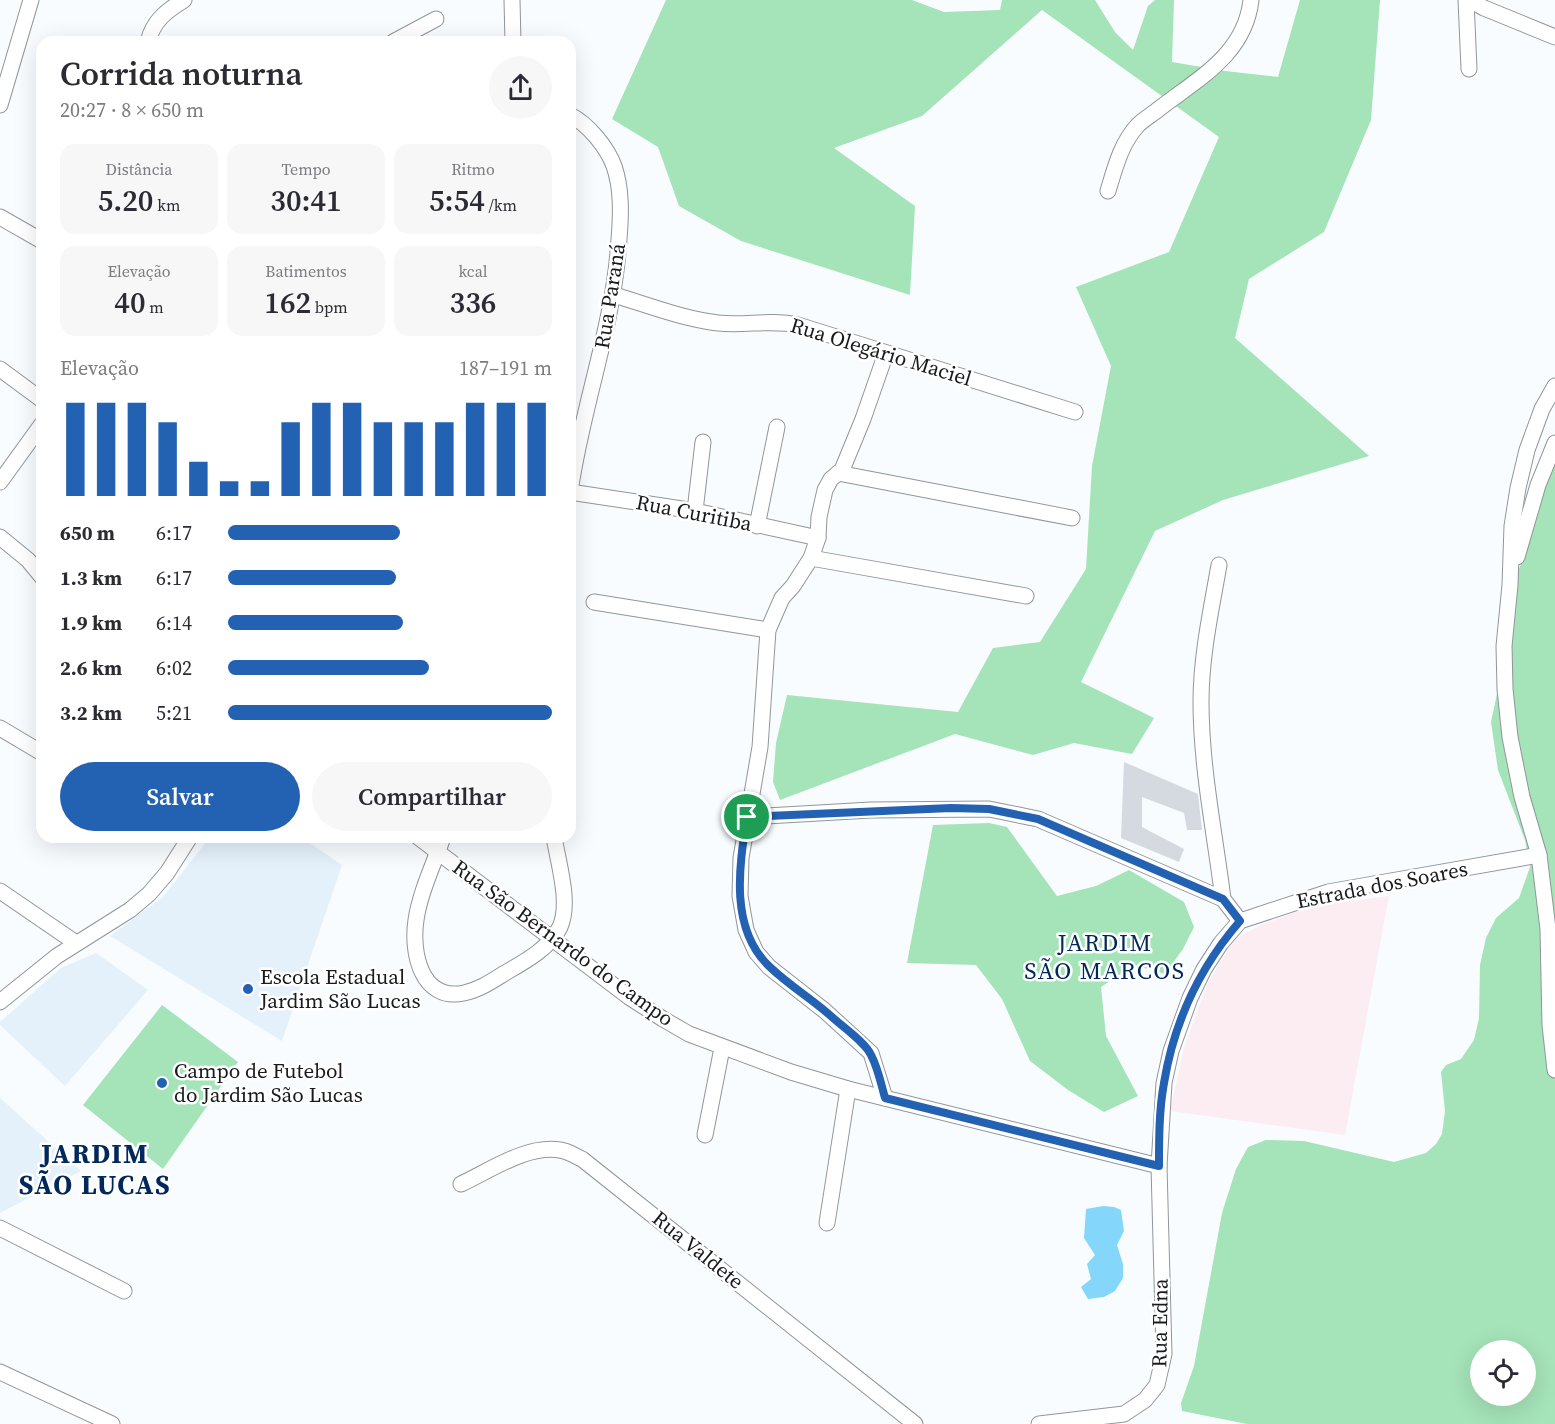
<!DOCTYPE html>
<html lang="pt">
<head>
<meta charset="utf-8">
<style>
	body { margin:0; font-family:"Source Serif 4",serif; background:#f7f7f7; color:#2b2b33; height:100vh; display:flex; flex-direction:column; font-size:22px; white-space:nowrap }
	* { box-sizing:border-box; margin:0 }
	p { font-size:20px; color:#7c7c81 }
	.icon { flex:none; width:33px; height:33px; fill:none; stroke:currentColor; stroke-width:2; stroke-linecap:round; stroke-linejoin:round }
	.map { position:relative; flex:1; overflow:hidden }
	.panel { position:absolute; left:36px; top:36px; width:540px; height:807px; display:flex; flex-direction:column; background:#fff; border-radius:18px; box-shadow:0 6px 24px #0002 }
	.panel>* { flex:none }
	.controls { position:absolute; left:1470px; top:1340px; display:grid; gap:12px }
	.controls a { display:grid; place-items:center; width:66px; height:66px; border-radius:50%; background:#fff; box-shadow:0 6px 24px #0002; font-size:30px }
	.pin { position:absolute; display:grid; place-items:center; width:51px; height:51px; color:#fff; margin:-26px; border:3px solid #fff; border-radius:50%; box-shadow:0 2px 6px #0007 }
	.round { display:grid; place-items:center; flex:none; width:63px; height:63px; border-radius:32px; background:#f7f7f7 }
	.summary { display:flex; align-items:center; justify-content:space-between; height:102px; padding:0 24px }
	h1 { font-size:33px; font-weight:600; line-height:45px }
	.figures { display:grid; grid-template-columns:repeat(3,1fr); gap:9px; height:102px; padding:6px 24px }
	.figures div { display:grid; align-content:center; border-radius:15px; background:#f7f7f7; text-align:center }
	.figures b { font-size:30px; font-weight:600 }
	.figures small { font-size:16px; font-weight:400 }
	.figures p { font-size:16px }
	.chart { height:168px; padding:12px 24px }
	.chart p { display:flex; justify-content:space-between }
	.chart svg { width:100%; height:108px; margin-top:6px; stroke:#2361b2; stroke-width:6 }
	.cta { display:flex; gap:12px; margin-top:auto; padding:12px 24px }
	.cta a { flex:1; height:69px; border-radius:36px; background:#2361b2; color:#fff; font-size:24px; font-weight:600; line-height:69px; text-align:center }
	.cta a+a { background:#f7f7f7; color:#2b2b33 }
	ul { padding:0 24px; list-style:none; font-size:20px }
	li { display:grid; grid-template-columns:96px 72px 1fr; align-items:center; height:45px }
	li i { height:15px; border-radius:8px; background:#2361b2 }
	.map>svg:first-child { display:block }
	.industrial { fill:#fcedf2 }
	.built { fill:#e4f1fb }
	.green { fill:#a5e3b8; fill-rule:evenodd }
	.water { fill:#84d6fa }
	.building { fill:#d4dadf }
	.lines { fill:none; stroke-linecap:round; stroke-linejoin:round }
	.minor-casing { stroke:#90969b; stroke-width:17 }
	.minor { stroke:#fff; stroke-width:15 }
	.route-casing { stroke:#fff; stroke-width:12 }
	.route { stroke:#2361b2; stroke-width:8 }
	.poi-dot { fill:#2361b2; stroke:#fff; stroke-width:2 }
	.labels { text-anchor:middle; stroke-width:5; stroke-linejoin:round; paint-order:stroke }
	.street-label { font-size:21px; fill:#181a1c; stroke:#fff }
	.poi-label { font-size:21px; fill:#181a1c; stroke:#fff; text-anchor:start }
	.quarter-label { font-size:24px; letter-spacing:1.5px; fill:#01285a; stroke:#fff }
	.district-label { font-size:27px; font-weight:bold; letter-spacing:1.5px; fill:#01285a; stroke:#fff }
</style>
</head>
<body>
<div class="map">
<svg width="1555" height="1424" viewBox="0 0 1555 1424">
	<rect width="100%" height="100%" fill="#f8fcff"/>
	<polygon class="industrial" points="1389,896 1345,1135 1170,1111 1184,1048 1207,984 1235,939 1261,925 1293,913 1335,903"/>
	<g class="built">
		<polygon points="210,837 301,837 342,865 282,1041 110,936 163,897"/>
		<polygon points="96,953 148,990 65,1086 0,1025 0,1022 61,968"/>
		<polygon points="0,1098 81,1171 0,1213"/>
	</g>
	<g class="green">
		<polygon points="666,0 912,0 944,12 1000,10 1002,0 1095,0 1115,32 1133,50 1148,6 1155,0 1174,0 1172,62 1225,71 1278,77 1300,0 1380,0 1371,120 1324,232 1249,279 1235,338 1369,456 1223,500 1155,531 1081,682 1154,718 1132,754 1074,743 1033,755 955,734 780,800 773,782 776,743 787,695 958,712 993,648 1040,642 1086,569 1092,466 1111,366 1076,287 1169,252 1219,137 1042,10 922,116 834,148 915,206 910,295 741,241 679,206 658,147 612,119"/>
		<path d="M1555,462V1424H1247L1182,1411L1181,1403L1194,1366L1222,1213L1236,1169L1248,1147L1266,1140L1304,1141L1394,1162L1426,1153L1436,1144L1442,1134L1445,1111L1441,1072L1446,1065L1461,1059L1474,1040L1479,1018L1480,965L1486,938L1496,918L1519,898L1530,867L1525,840L1498,770L1491,722L1498,689L1508,595L1526,552L1544,488ZM1480,1350H1526V1395H1480Z"/>
		<polygon points="989,823 1007,827 1057,896 1096,886 1129,870 1184,902 1194,927 1183,949 1165,974 1134,965 1101,987 1106,1036 1138,1096 1104,1112 1068,1090 1030,1061 1002,999 976,965 907,963 933,825"/>
		<polygon points="162,1005 238,1062 163,1169 83,1105"/>
	</g>
	<polygon class="water" points="1103,1206 1114,1207 1121,1210 1124,1231 1117,1245 1123,1264 1123,1278 1115,1291 1104,1297 1088,1299 1081,1287 1091,1279 1087,1264 1095,1255 1084,1238 1086,1209"/>
	<polygon class="building" points="1124,762 1198,794 1202,830 1187,830 1184,813 1142,797 1142,827 1184,849 1179,862 1121,838"/>
	<g class="lines">
		<g class="minor-casing">
			<g id="minor">
				<polyline points="512,0 513,42"/>
				<polyline points="1466,0 1469,69"/>
				<polyline points="1470,0 1484,8 1555,37"/>
				<path d="M148,42C153,21 166,11 184,0"/>
				<polyline points="393,42 436,19"/>
				<polyline points="0,105 31,0"/>
				<path d="M570,115C588,124 607,147 614,166C622,189 621,215 619,239C614,326 582,406 570,492"/>
				<path d="M1108,191C1115,168 1121,143 1138,125C1144,119 1153,114 1160,108C1199,78 1245,54 1251,0"/>
				<polyline points="0,217 42,241"/>
				<path d="M614,295C648,305 683,319 718,323C745,326 771,319 798,325L1075,412"/>
				<polyline points="0,369 42,400"/>
				<polyline points="1555,386 1542,409 1527,450 1518,488 1512,526 1510,585 1504,646 1505,689 1510,737 1522,797 1539,855 1548,929 1550,1025 1555,1070"/>
				<polyline points="838,473 1072,518"/>
				<polyline points="0,482 42,424"/>
				<polyline points="570,492 695,511 818,538"/>
				<polyline points="695,511 703,442"/>
				<polyline points="757,526 777,427"/>
				<polyline points="0,537 28,560 42,577"/>
				<polyline points="1517,557 1538,485 1555,443"/>
				<polyline points="811,558 1026,596"/>
				<path d="M1219,565C1211,611 1201,656 1201,702C1201,768 1215,834 1223,899"/>
				<polyline points="594,602 768,630"/>
				<polyline points="0,728 42,753"/>
				<polyline points="747,817 871,810 989,809 1038,819 1223,899 1240,921"/>
				<polyline points="418,837 629,997 663,1019 689,1034 791,1072 848,1089 1159,1166"/>
				<path d="M443,837C434,864 420,892 416,920C411,952 421,1002 464,993C479,990 492,981 505,973C524,962 550,948 560,927C571,903 558,862 554,837"/>
				<polyline points="0,891 76,943"/>
				<polyline points="0,1002 57,956 130,910 149,894 167,873 190,837"/>
				<polyline points="885,1098 871,1053 825,1011 769,967 756,952 746,930 740,896 741,858 760,747 768,630 782,598 793,586 811,558 818,538 819,517 825,490 831,479 842,470 863,419 886,353"/>
				<polyline points="705,1135 722,1048"/>
				<path d="M461,1184C491,1170 526,1145 560,1150C568,1151 575,1156 582,1159L915,1424"/>
				<polyline points="827,1223 848,1089"/>
				<polyline points="0,1228 124,1291"/>
				<polyline points="0,1372 112,1424"/>
				<polyline points="1039,1424 1124,1414 1145,1400 1157,1385 1164,1354 1159,1166 1164,1083 1171,1051 1190,998 1204,969 1221,943 1240,921 1328,892 1539,855"/>
			</g>
		</g>
		<use href="#minor" class="minor"/>
	</g>
	<g class="lines">
		<g class="route-casing">
			<path id="route" d="M951,808L989,809L1038,819L1223,899L1240,921C1200,967 1174,1022 1164,1083C1159,1110 1159,1139 1159,1166L885,1098C881,1084 878,1068 871,1055C865,1042 843,1027 832,1017C812,999 790,986 771,968C729,930 739,867 747,817Z"/>
		</g>
		<use href="#route" class="route"/>
	</g>
	<g class="poi-dot">
		<circle cx="248" cy="989" r="6"/>
		<circle cx="162" cy="1083" r="6"/>
	</g>
	<g class="labels">
		<g class="street-label">
			<text transform="translate(610 296) rotate(-81)" y="7">Rua Paraná</text>
			<text transform="translate(881 352) rotate(17)" y="7">Rua Olegário Maciel</text>
			<text transform="translate(694 513) rotate(11)" y="7">Rua Curitiba</text>
			<text transform="translate(1382 885) rotate(-11)" y="7">Estrada dos Soares</text>
			<text transform="translate(563 943) rotate(36)" y="7">Rua São Bernardo do Campo</text>
			<text transform="translate(698 1250) rotate(39)" y="7">Rua Valdete</text>
			<text transform="translate(1160 1323) rotate(-89)" y="7">Rua Edna</text>
		</g>
		<g class="poi-label">
			<text x="260" y="984">Escola Estadual<tspan x="260" dy="24">Jardim São Lucas</tspan></text>
			<text x="174" y="1078">Campo de Futebol<tspan x="174" dy="24">do Jardim São Lucas</tspan></text>
		</g>
		<g class="quarter-label">
			<text x="1105" y="951">JARDIM<tspan x="1105" dy="28">SÃO MARCOS</tspan></text>
		</g>
		<g class="district-label">
			<text x="95" y="1163">JARDIM<tspan x="95" dy="31">SÃO LUCAS</tspan></text>
		</g>
	</g>
</svg>
<div class="controls">
<a><svg class="icon" aria-label="locate" viewBox="0 0 24 24"><circle cx="12" cy="12" r="6"/><path d="M12 2v4M12 18v4M2 12h4M18 12h4"/></svg></a>
</div>
<div class="pin" style="left:747px;top:817px;background:#1e9e55"><svg class="icon" aria-label="arrive" viewBox="0 0 24 24"><path d="M6 21V4h12l-3 4 3 4H6"/></svg></div>
<section class="panel">
<div class="summary"><div><h1>Corrida noturna</h1><p>20:27 · 8 × 650 m</p></div><a class="round"><svg class="icon" aria-label="share" viewBox="0 0 24 24"><path d="M12 15V3M7 8l5-5 5 5M5 13v7h14v-7"/></svg></a></div>
<div class="figures">
<div><p>Distância</p><b>5.20<small> km</small></b></div>
<div><p>Tempo</p><b>30:41</b></div>
<div><p>Ritmo</p><b>5:54<small> /km</small></b></div>
</div>
<div class="figures">
<div><p>Elevação</p><b>40<small> m</small></b></div>
<div><p>Batimentos</p><b>162<small> bpm</small></b></div>
<div><p>kcal</p><b>336</b></div>
</div>
<div class="chart"><p><span>Elevação</span>187–191 m</p>
<svg viewBox="0 0 160 44" preserveAspectRatio="none"><path d="M5 44V6M15 44V6M25 44V6M35 44V14M45 44V30M55 44V38M65 44V38M75 44V14M85 44V6M95 44V6M105 44V14M115 44V14M125 44V14M135 44V6M145 44V6M155 44V6"/></svg>
</div>
<ul>
<li><b>650 m</b>6:17<i style="width:53%"></i></li>
<li><b>1.3 km</b>6:17<i style="width:52%"></i></li>
<li><b>1.9 km</b>6:14<i style="width:54%"></i></li>
<li><b>2.6 km</b>6:02<i style="width:62%"></i></li>
<li><b>3.2 km</b>5:21<i style="width:100%"></i></li>
</ul>
<div class="cta"><a>Salvar</a><a>Compartilhar</a></div>
</section>
</div>
</body>
</html>
